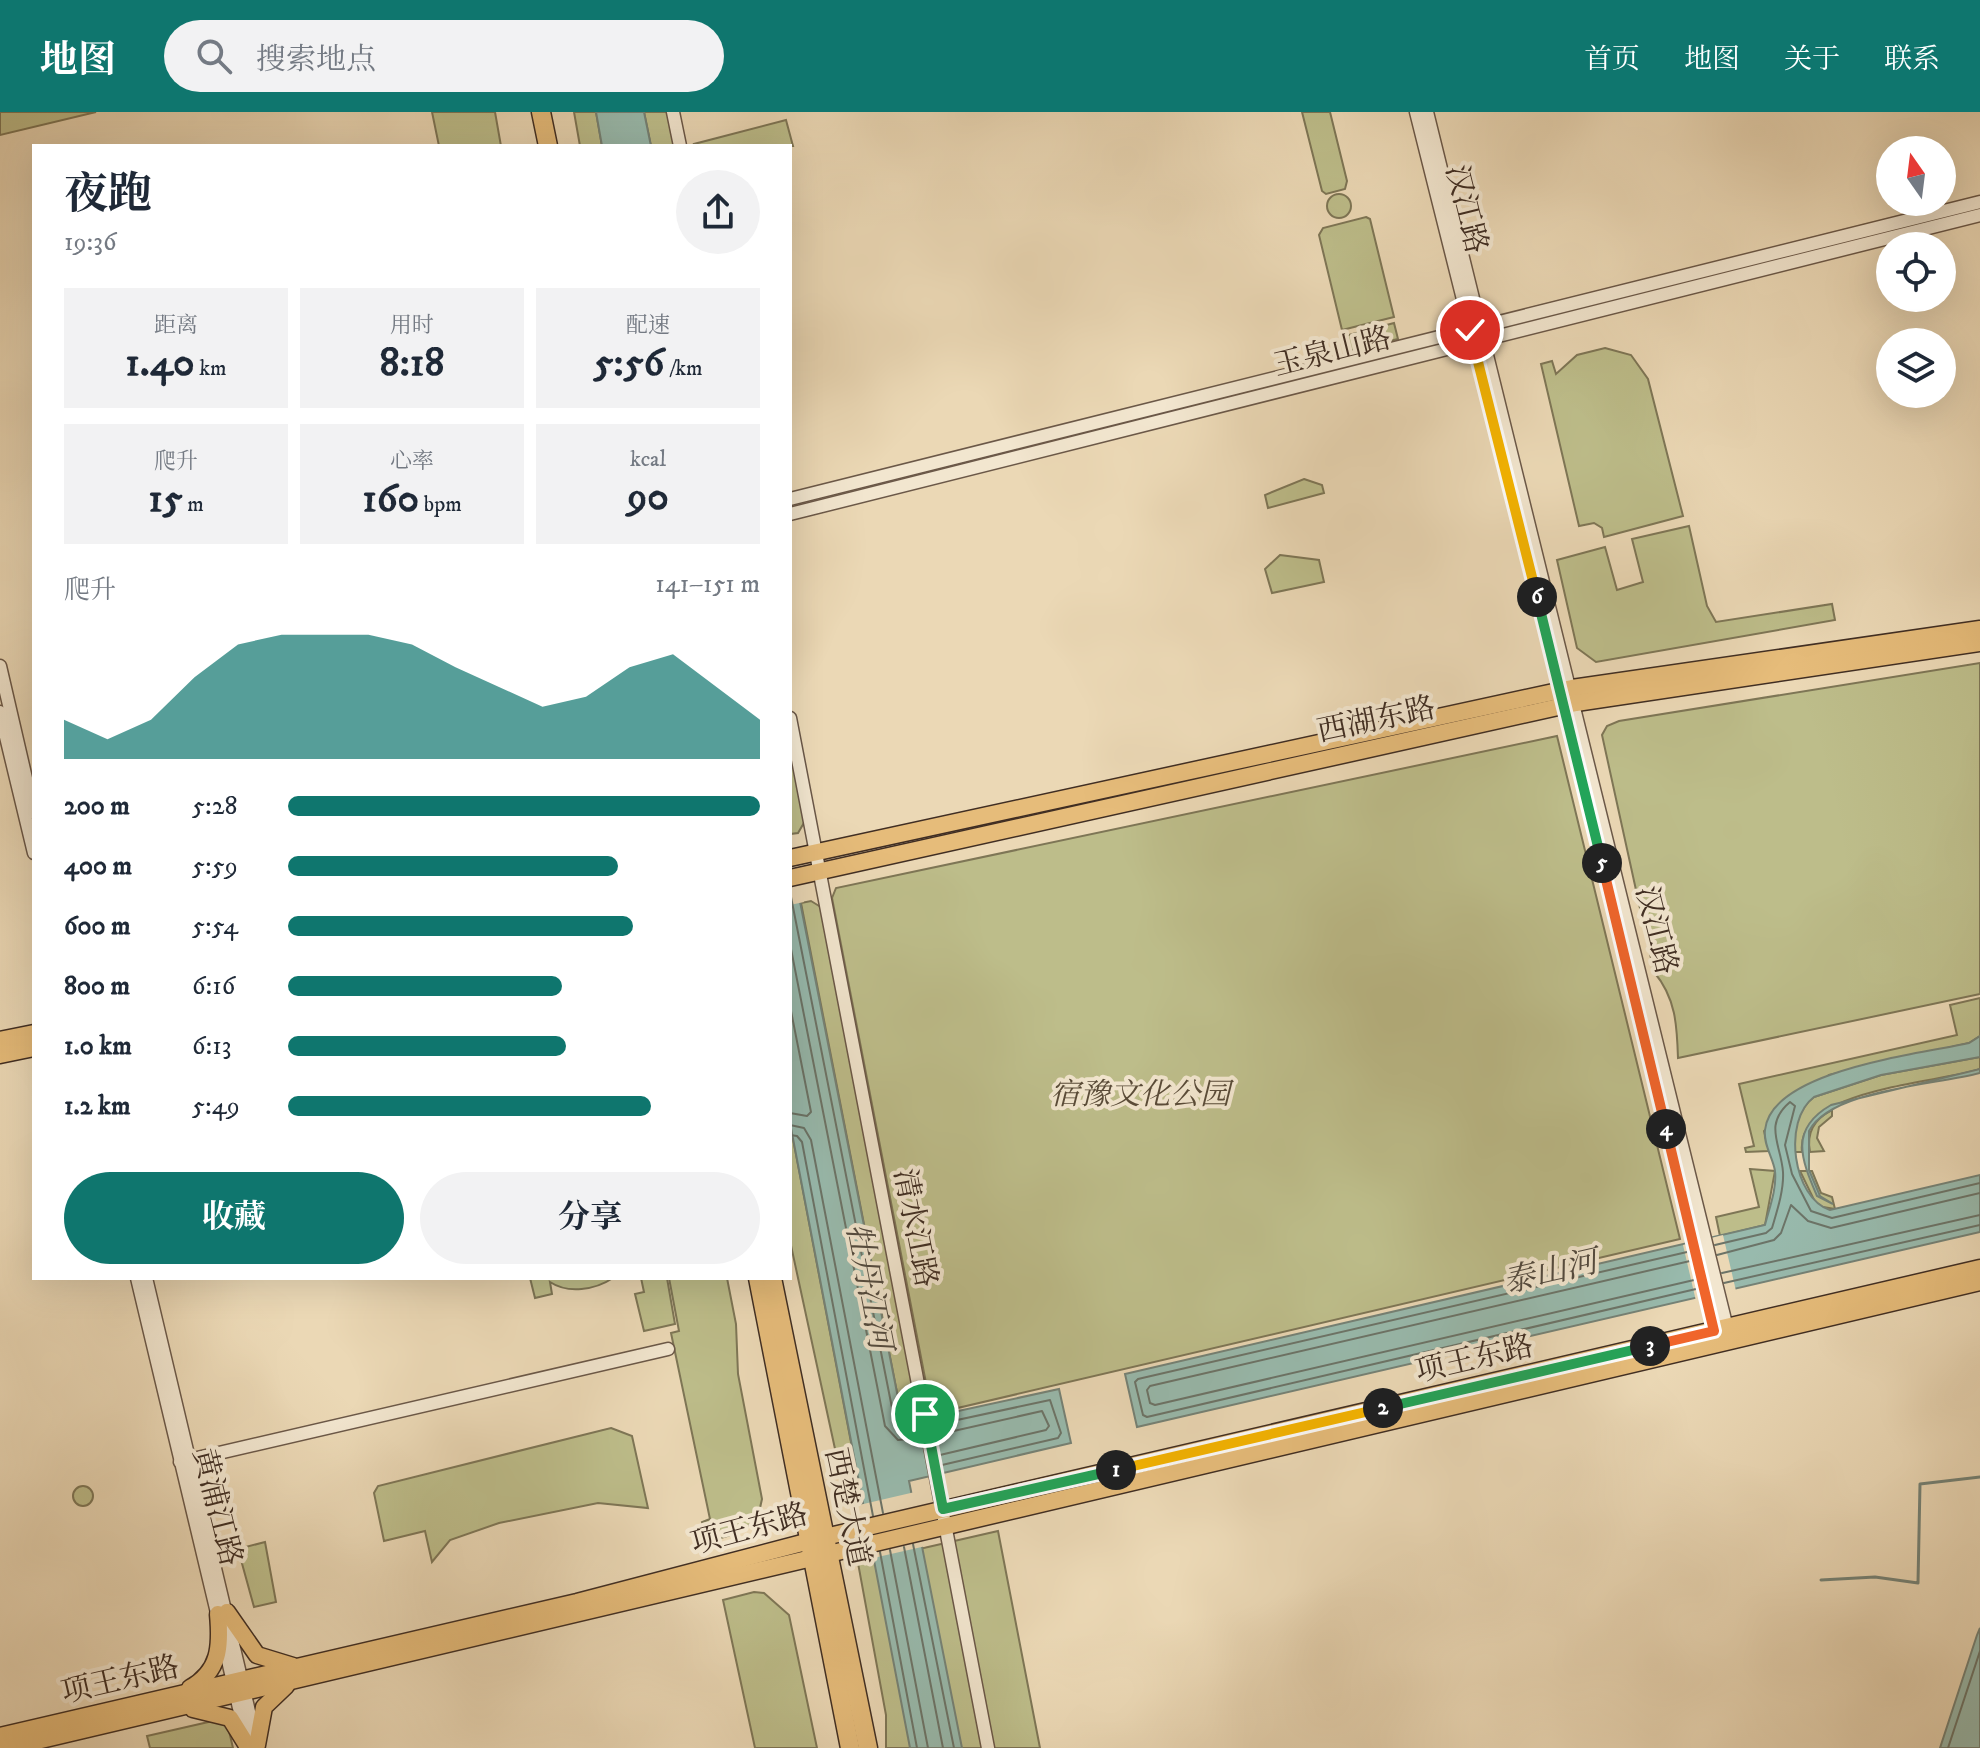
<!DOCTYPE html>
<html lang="zh">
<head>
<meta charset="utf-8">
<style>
	body { margin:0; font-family:"IM FELL DW Pica","Noto Serif SC",serif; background:#f2f2f3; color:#1f2937; height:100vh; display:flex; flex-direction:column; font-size:30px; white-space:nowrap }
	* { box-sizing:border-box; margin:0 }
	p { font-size:26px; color:#747a83 }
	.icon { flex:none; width:44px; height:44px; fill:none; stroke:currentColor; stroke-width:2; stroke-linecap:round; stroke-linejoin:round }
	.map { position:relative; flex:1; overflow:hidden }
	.drawer { position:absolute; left:32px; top:32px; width:760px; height:1136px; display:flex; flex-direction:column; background:#fff; border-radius:0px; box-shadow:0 8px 32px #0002 }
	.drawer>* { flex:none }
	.needle { width:52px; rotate:346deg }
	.buttons { position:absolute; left:1876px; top:24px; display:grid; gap:16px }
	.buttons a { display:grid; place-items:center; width:80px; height:80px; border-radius:50%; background:#fff; box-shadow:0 8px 32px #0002; font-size:40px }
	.pin { position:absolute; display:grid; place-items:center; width:68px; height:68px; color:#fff; margin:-34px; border:4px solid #fff; border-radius:50%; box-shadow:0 2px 8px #0007 }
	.km { position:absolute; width:40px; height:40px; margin:-20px; border-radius:50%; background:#222; color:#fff; font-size:22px; line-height:40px; text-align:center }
	.round { display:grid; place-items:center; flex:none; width:84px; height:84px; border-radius:42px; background:#f2f2f3 }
	.overview { display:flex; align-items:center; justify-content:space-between; height:136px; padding:0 32px }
	h1 { font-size:44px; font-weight:700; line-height:60px }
	.metrics { display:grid; grid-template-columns:repeat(3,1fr); gap:12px; height:136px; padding:8px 32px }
	.metrics div { display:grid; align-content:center; border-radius:0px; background:#f2f2f3; text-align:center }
	.metrics b { font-size:40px; font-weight:700 }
	.metrics small { font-size:22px; font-weight:400 }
	.metrics p { font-size:22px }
	.chart { height:224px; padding:16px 32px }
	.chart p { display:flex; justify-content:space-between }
	.chart svg { width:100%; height:144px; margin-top:8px; fill:#0f766e; opacity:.7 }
	.primary-button { display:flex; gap:16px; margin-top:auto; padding:16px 32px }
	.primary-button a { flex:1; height:92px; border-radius:48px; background:#0f766e; color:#fff; font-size:32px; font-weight:700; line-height:92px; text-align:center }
	.primary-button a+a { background:#f2f2f3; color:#1f2937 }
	ul { padding:0 32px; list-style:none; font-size:26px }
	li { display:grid; grid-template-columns:128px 96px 1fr; align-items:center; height:60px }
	li i { height:20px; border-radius:10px; background:#0f766e }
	header { display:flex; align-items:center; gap:48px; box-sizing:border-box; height:112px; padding:0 40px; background:#0f766e; color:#fff }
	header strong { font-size:38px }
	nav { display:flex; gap:44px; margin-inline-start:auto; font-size:28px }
	.search { width:560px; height:72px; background:#f2f2f3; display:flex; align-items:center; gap:20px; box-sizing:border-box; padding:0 28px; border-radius:44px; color:#747a83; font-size:30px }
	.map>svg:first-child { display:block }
	.green { fill:#bdbd8a; stroke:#7e7656; stroke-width:2 }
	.water { fill:#98baad; stroke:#758276; stroke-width:2 }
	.pier { fill:#ebd8b5 }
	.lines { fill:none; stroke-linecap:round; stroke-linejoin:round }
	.shore { stroke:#6c7468; stroke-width:2 }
	.stream { stroke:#758276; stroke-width:3 }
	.minor-casing { stroke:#6b5848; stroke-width:15 }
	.major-casing { stroke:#402e23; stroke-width:19 }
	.highway-casing { stroke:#402e23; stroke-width:21 }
	.minor { stroke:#f2e6cf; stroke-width:12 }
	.major { stroke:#e6bc7a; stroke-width:16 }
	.highway { stroke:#e6bc7a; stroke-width:18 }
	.split-1-casing { stroke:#fff; stroke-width:16 }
	.split-2-casing { stroke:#fff; stroke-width:16 }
	.split-3-casing { stroke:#fff; stroke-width:16 }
	.split-4-casing { stroke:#fff; stroke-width:16 }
	.split-5-casing { stroke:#fff; stroke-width:16 }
	.split-6-casing { stroke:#fff; stroke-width:16 }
	.split-7-casing { stroke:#fff; stroke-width:16 }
	.split-1 { stroke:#22a559; stroke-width:10 }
	.split-2 { stroke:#f5b400; stroke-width:10 }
	.split-3 { stroke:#22a559; stroke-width:10 }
	.split-4 { stroke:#f0652b; stroke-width:10 }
	.split-5 { stroke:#f0652b; stroke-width:10 }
	.split-6 { stroke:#22a559; stroke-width:10 }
	.split-7 { stroke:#f5b400; stroke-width:10 }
	.labels { text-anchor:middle; stroke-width:8; stroke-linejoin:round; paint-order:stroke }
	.street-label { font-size:30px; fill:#402e23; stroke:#f2e6cf }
	.park-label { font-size:30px; font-style:italic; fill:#594b38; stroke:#f2e6cf }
	.water-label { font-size:32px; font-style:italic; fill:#524a3f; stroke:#f2e6cf }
</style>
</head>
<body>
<header>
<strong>地图</strong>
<div class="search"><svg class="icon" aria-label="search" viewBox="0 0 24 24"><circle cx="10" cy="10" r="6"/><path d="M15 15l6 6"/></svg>搜索地点</div>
<nav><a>首页</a><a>地图</a><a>关于</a><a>联系</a></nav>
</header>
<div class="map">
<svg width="1980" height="1636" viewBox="0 0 1980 1636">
	<rect width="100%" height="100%" fill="#ebd8b5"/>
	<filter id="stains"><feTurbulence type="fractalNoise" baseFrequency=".0025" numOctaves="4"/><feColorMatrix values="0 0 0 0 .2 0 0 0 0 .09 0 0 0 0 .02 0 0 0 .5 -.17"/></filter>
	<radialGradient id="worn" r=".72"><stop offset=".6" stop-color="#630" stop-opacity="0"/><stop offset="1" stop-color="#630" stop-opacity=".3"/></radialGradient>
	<g class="green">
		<polygon points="0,0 96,0 0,23"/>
		<polygon points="432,0 495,0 501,34 439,34"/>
		<polygon points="574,0 596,0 602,34 580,34"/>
		<polygon points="644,0 671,0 677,34 651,34"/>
		<polygon points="1302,0 1330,0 1347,69 1345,77 1326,82 1322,79"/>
		<polygon points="786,8 793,34 695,34 694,32"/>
		<circle cx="1339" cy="94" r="12"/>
		<polygon points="1366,105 1370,107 1394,205 1342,218 1319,123 1323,116"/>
		<polygon points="1394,211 1398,227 1348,239 1345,224"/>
		<polygon points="1605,236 1631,243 1648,267 1683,404 1604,425 1602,416 1594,411 1579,414 1541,252 1552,249 1556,262 1577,243"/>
		<polygon points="1304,367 1322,373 1324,381 1268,396 1265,383"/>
		<polygon points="1689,414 1707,494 1716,510 1832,492 1835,508 1596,550 1577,536 1557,448 1605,435 1617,478 1643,470 1632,427"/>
		<polygon points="1280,443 1319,448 1324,470 1272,481 1265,457"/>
		<path d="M1980,551V882L1678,946C1677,914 1676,886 1654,860L1602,623L1607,614L1619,609Z"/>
		<polygon points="790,619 805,709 798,721 790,722"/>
		<polygon points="1557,624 1680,1127 932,1302 832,786 836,776"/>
		<polygon points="811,789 824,797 922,1307 903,1311 801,791"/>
		<polygon points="1980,886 1980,924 1969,931 1829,963 1764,1019 1769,1039 1746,1040 1745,1036 1754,1034 1739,972 1957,923 1950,893"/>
		<path d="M1980,945V957C1936,972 1795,976 1802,1040H1795C1790,1022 1800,995 1814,985L1881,963Z"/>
		<path d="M1832,998V1004L1819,1015L1817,1026L1824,1039L1810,1040C1806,1020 1814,1007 1832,998Z"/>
		<polygon points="790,1011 863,1393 852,1393 845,1383 790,1129"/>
		<polygon points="1750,1057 1775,1059 1765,1113 1720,1124 1716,1105 1759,1095"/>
		<polygon points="1800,1059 1812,1059 1821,1081 1832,1085 1835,1097 1817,1094"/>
		<path d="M530,1166H613C595,1178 568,1182 550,1170L552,1182L535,1186Z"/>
		<polygon points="641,1166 667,1166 675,1212 644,1219 635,1182 644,1180"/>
		<path d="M669,1166H727L736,1212L738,1262L762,1387C757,1420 734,1422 707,1430L702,1410L710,1407L671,1221L679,1219Z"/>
		<polygon points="611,1316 632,1324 648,1396 598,1391 499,1411 450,1428 432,1450 425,1419 384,1429 374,1381 378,1374"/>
		<circle cx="83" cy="1384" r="10"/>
		<polygon points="998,1419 1040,1636 886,1636 886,1603 858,1451"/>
		<polygon points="265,1430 276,1490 254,1495 238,1437"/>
		<polygon points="754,1480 764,1481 789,1503 817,1636 755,1636 723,1488"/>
		<polygon points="226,1606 233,1636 150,1636 147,1624"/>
	</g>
	<g class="water">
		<polygon points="596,0 644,0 651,34 602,34"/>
		<polygon points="790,739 903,1311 1059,1277 1071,1331 909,1369 962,1636 910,1636 790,1011"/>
		<path d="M1980,924V945L1881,963L1814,985C1782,1009 1793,1086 1830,1098L1980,1063V1120L1137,1315L1125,1262L1765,1113C1769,1097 1777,1077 1775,1059C1773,1046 1763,1032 1765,1018C1771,958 1920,942 1969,931Z"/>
		<path d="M1980,957V961C1937,973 1831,977 1809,1019V1058L1820,1084L1833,1092L1817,1084C1801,1047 1789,1017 1831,993Z"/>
		<polygon points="1980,1516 1980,1636 1940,1636 1977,1523"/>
	</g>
	<g class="pier">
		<polygon points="790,735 794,738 804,790 790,793"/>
		<polygon points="1723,1123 1736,1179 1696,1189 1683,1133"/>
		<polygon points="915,1380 926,1434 869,1447 859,1393"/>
	</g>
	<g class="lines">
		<g class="shore">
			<polyline points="790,780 895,1311 902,1319 918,1316"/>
			<polyline points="790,832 885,1314 898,1328 920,1326"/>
			<polyline points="790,894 811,1000 807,1004 790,1001"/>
			<polyline points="790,1013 804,1016 811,1028 883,1401"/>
			<polyline points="790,1023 797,1024 802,1030 873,1404"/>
			<path d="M1715,1133L1766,1121L1772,1116C1777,1099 1784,1078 1783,1060C1781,1032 1763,1013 1790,990L1795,994L1785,1033L1792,1062L1811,1099L1832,1106L1980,1071"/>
			<polyline points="1687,1140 1138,1267 1135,1270 1143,1303 1147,1305 1696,1177"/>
			<polyline points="1717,1143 1774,1128 1781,1121 1791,1093 1808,1109 1831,1116 1980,1081"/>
			<polyline points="1690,1149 1150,1274 1147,1278 1150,1291 1155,1293 1694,1168"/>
			<polyline points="1722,1161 1980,1103"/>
			<polyline points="1724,1171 1980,1113"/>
			<polyline points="934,1313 1050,1288 1061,1321 1058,1326 942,1353"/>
			<polyline points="936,1323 1042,1299 1049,1314 1046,1318 940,1343"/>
			<polyline points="913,1432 954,1636"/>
			<polyline points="904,1435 943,1636"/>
			<polyline points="890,1438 928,1636"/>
			<polyline points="880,1440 917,1636"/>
			<polyline points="1948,1636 1980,1539"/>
		</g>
		<polyline class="stream" points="1821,1468 1875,1465 1918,1471 1920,1372 1980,1365"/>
		<g class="minor-casing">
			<g id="minor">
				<polyline points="673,0 680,34"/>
				<polyline points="1416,0 1565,594 1716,1225"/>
				<polyline points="1427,0 1728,1220"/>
				<polyline points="790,387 1980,90"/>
				<polyline points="790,402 1980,103"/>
				<polyline points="0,554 34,701"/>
				<polyline points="0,600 34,741"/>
				<polyline points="790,606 988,1636"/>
				<polyline points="137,1166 219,1509"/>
				<polyline points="146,1166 256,1629"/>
				<polyline points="180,1350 668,1237"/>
				<polyline points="223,1527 245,1622"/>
			</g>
		</g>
		<g class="major-casing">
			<g id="major">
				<polyline points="790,746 1572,576 1980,517"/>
				<polyline points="790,766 1576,591 1980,531"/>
				<polyline points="0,928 34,921"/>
				<polyline points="0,943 34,936"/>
				<polyline points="227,1500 257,1543 293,1554"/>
				<path d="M190,1576C220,1559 221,1534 218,1502"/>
				<polyline points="193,1597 230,1606 248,1635"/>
				<polyline points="0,1624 577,1490 825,1425 1980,1156"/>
				<polyline points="257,1633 264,1595 286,1574"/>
				<polyline points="7,1636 1980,1170"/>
			</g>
		</g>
		<g class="highway-casing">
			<g id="highway">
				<polyline points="541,0 548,34"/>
				<polyline points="758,1166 850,1636"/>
				<polyline points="772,1166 868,1636"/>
			</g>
		</g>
		<use href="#minor" class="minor"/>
		<use href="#major" class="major"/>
		<use href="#highway" class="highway"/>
	</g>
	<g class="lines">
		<g class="split-1-casing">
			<polyline id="split-1" points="925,1302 943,1397 1116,1358"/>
		</g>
		<g class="split-2-casing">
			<polyline id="split-2" points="1116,1358 1383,1296"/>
		</g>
		<g class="split-3-casing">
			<polyline id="split-3" points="1383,1296 1650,1234"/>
		</g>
		<g class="split-4-casing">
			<polyline id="split-4" points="1650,1234 1714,1219 1666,1017"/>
		</g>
		<g class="split-5-casing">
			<polyline id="split-5" points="1602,751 1666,1017"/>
		</g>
		<g class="split-6-casing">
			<polyline id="split-6" points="1537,485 1602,751"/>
		</g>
		<g class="split-7-casing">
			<polyline id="split-7" points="1470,218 1537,485"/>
		</g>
		<use href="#split-1" class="split-1"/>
		<use href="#split-2" class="split-2"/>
		<use href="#split-3" class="split-3"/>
		<use href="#split-4" class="split-4"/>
		<use href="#split-5" class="split-5"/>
		<use href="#split-6" class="split-6"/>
		<use href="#split-7" class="split-7"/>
	</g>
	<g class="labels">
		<g class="street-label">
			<text transform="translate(1467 97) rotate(76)" y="10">汉江路</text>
			<text transform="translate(1332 239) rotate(-14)" y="10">玉泉山路</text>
			<text transform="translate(1376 607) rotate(-12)" y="10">西湖东路</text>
			<text transform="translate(1657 818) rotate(76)" y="10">汉江路</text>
			<text transform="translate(916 1116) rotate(79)" y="10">清水江路</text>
			<text transform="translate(1474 1246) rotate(-13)" y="10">项王东路</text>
			<text transform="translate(218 1395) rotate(76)" y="10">黄浦江路</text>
			<text transform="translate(848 1395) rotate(78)" y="10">西楚大道</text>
			<text transform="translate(749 1416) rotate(-15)" y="10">项王东路</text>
			<text transform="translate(120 1567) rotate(-13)" y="10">项王东路</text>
		</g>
		<g class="park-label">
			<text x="1140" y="992">宿豫文化公园</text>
		</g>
		<g class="water-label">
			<text transform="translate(1550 1159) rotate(-13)" y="11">泰山河</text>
			<text transform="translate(870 1174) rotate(79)" y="11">牡丹江河</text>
		</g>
	</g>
	<rect width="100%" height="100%" filter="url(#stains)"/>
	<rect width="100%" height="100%" fill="url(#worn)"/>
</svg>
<div class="buttons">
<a><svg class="needle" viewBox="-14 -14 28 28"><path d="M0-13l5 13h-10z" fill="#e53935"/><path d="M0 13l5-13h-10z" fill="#747a83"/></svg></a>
<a><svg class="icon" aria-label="locate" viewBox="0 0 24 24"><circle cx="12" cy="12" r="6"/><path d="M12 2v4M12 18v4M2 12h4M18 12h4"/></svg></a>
<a><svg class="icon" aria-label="layers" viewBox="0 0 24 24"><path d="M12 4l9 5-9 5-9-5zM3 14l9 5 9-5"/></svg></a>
</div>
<div class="pin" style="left:925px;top:1302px;background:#1e9e55"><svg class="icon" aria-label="arrive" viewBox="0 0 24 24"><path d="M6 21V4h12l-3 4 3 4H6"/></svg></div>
<div class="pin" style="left:1470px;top:218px;background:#d93025"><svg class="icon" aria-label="check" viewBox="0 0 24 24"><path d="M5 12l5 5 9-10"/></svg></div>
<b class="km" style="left:1116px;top:1358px">1</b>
<b class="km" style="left:1383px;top:1296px">2</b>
<b class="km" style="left:1650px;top:1234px">3</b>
<b class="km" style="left:1666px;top:1017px">4</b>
<b class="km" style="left:1602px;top:751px">5</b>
<b class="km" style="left:1537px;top:485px">6</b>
<section class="drawer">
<div class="overview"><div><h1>夜跑</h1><p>19:36</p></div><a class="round"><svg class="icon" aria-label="share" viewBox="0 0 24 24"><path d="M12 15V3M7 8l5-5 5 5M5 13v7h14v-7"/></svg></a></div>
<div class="metrics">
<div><p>距离</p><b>1.40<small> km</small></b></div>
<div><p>用时</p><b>8:18</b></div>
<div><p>配速</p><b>5:56<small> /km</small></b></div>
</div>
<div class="metrics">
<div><p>爬升</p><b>15<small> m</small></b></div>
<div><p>心率</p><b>160<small> bpm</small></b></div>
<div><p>kcal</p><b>90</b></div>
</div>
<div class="chart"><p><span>爬升</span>141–151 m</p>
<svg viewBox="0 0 160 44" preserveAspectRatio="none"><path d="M0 44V32L10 38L20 32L30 19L40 9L50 6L60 6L70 6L80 9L90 16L100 22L110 28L120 25L130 16L140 12L150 22L160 32V44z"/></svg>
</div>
<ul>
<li><b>200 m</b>5:28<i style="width:100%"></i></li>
<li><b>400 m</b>5:59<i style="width:70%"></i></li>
<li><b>600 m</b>5:54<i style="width:73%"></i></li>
<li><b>800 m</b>6:16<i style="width:58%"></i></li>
<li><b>1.0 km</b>6:13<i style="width:59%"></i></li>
<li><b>1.2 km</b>5:49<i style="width:77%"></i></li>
</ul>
<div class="primary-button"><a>收藏</a><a>分享</a></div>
</section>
</div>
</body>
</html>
